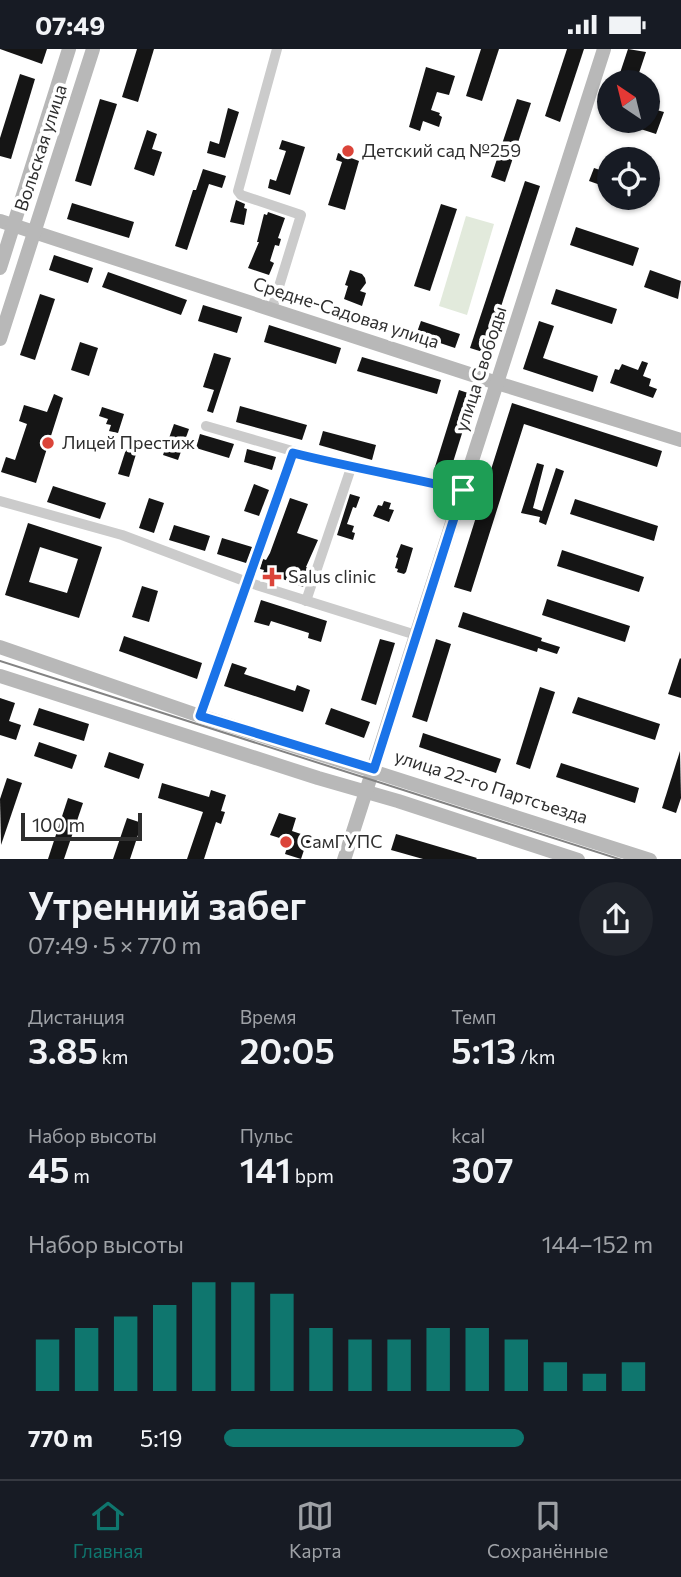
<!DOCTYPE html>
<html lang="ru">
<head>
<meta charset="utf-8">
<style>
	body { margin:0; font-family:Commissioner,sans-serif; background:#20242c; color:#f1f3f6; height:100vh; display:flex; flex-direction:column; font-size:26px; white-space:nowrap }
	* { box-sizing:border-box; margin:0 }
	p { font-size:23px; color:#9ea1a6 }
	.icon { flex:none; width:38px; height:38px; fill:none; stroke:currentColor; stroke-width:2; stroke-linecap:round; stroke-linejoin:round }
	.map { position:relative; height:810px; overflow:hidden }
	.side { display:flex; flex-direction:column; background:#171b24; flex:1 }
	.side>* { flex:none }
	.needle { width:46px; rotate:325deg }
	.controls { position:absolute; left:597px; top:21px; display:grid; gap:14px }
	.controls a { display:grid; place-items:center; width:63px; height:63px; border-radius:50%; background:#171b24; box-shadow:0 2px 5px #0004; font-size:35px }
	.scale { position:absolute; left:21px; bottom:18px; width:121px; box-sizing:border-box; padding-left:7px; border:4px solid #2e2e2e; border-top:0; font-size:19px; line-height:24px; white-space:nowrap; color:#2e2e2e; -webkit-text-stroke:5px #fff; paint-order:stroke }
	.pin { position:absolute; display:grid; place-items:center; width:60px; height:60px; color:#fff; margin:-30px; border-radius:14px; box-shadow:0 4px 10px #0006 }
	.round { display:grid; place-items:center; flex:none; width:74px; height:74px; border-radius:37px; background:#20242c }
	.overview { display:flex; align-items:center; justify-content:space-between; height:119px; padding:0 28px }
	h1 { font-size:38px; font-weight:600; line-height:52px }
	.metrics { display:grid; grid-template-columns:repeat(3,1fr); gap:10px; height:119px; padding:7px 28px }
	.metrics div { display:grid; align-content:center }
	.metrics b { font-size:35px; font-weight:600 }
	.metrics small { font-size:19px; font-weight:400 }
	.metrics p { font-size:19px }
	.chart { height:196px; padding:14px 28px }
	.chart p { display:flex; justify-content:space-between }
	.chart svg { width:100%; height:126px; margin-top:7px; stroke:#0f766e; stroke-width:6 }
	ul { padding:0 28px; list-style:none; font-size:23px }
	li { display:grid; grid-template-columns:112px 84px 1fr; align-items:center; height:52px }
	li i { height:18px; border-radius:9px; background:#0f766e }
	.status { display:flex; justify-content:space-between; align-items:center; height:49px; padding:0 35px; background:#171b24; direction:ltr }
	.status svg { height:19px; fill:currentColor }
	.dock { display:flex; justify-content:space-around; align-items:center; height:98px; border-top:2px solid #363941; background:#171b24; font-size:19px; color:#9ea1a6 }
	.dock a { display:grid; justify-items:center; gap:4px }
	.dock .on { color:#0f766e }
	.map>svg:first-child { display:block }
	.green { fill:#e2eadc }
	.building { fill:#151515; fill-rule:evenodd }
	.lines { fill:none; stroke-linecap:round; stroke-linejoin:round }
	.street { stroke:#cbcbcb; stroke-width:10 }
	.secondary { stroke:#b8b8b8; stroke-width:14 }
	.tram { stroke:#838383; stroke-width:2 }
	.route-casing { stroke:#fff; stroke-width:14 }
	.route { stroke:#1a73e8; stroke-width:9 }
	.poi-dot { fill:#db4439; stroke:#fff; stroke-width:2.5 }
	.labels { text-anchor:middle; stroke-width:7; stroke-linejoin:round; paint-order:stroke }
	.street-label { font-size:18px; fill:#2e2e2e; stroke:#fff }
	.poi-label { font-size:18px; fill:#2e2e2e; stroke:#fff; text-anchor:start }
</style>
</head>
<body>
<div class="status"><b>07:49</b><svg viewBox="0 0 49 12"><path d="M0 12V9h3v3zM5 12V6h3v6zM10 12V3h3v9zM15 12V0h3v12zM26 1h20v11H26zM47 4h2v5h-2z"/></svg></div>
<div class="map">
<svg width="681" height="811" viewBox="0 0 681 811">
	<rect width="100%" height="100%" fill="#fff"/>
	<polygon class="green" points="466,167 494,175 467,266 439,257"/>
	<g class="building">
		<polygon points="0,0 47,0 42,15"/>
		<polygon points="137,0 154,0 138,53 122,48"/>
		<polygon points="481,0 499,0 482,52 466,47"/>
		<polygon points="567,0 584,0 560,73 545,67"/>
		<polygon points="628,0 646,3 636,33 617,33"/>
		<polygon points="426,18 455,27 449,46 437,43 431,61 440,64 439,66 442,68 439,78 423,72 420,82 409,78"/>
		<polygon points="20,25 35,30 11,110 0,107 0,89"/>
		<polygon points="100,50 117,55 91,137 75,132"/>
		<polygon points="517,50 531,54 505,133 491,128"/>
		<polygon points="228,59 239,63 225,109 207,104 210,92 219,95"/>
		<polygon points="649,59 664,63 656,85 619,73 648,72"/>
		<polygon points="147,81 157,85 152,100 162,103 154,127 134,120"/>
		<polygon points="282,91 305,98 290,146 268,139 270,130 276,132 286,102 279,100"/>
		<polygon points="338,104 359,112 345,161 328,156 342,113 336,111"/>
		<polygon points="594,119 609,124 609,139 589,132"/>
		<polygon points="203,120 226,127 222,139 209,135 187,201 175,197 193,141 196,141"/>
		<polygon points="525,132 540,137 486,304 470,299"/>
		<polygon points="236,151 245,155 244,159 247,160 244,176 230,173"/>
		<polygon points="72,154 134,173 129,189 67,170"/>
		<polygon points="441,155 457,160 430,242 414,237"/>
		<polygon points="268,163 285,169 278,189 281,190 279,197 275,196 270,212 274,214 269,226 248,219 259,193 257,193 264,165 267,166"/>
		<polygon points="576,178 639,199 633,217 570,196"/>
		<polygon points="54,206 93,219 88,234 49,221"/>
		<polygon points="350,221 362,225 365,229 366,234 360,242 366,244 362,257 344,250 348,237 345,236"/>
		<polygon points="650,221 681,232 678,250 644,238"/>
		<polygon points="108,223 187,251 181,266 102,238"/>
		<polygon points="556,240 617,260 612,275 551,255"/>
		<polygon points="40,245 55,250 35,311 20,306"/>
		<polygon points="203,256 242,268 237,284 198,272"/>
		<polygon points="421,272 460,285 455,299 416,286"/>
		<polygon points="539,272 554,277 543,309 598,327 593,343 523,320"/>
		<polygon points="269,276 341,299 336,315 264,293"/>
		<polygon points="80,293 98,299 89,327 71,321"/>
		<polygon points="214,304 231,309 213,364 207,362 214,341 203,338"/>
		<polygon points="362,308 441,331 437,345 357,322"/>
		<polygon points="642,312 648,314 643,327 651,330 649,337 657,340 653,349 610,334 615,320 619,321 622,315 638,321"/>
		<polygon points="459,341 474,346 449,426 434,421"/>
		<polygon points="54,345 63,349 36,434 1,423 6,408 15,411 27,375 19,372 24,356 47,363"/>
		<polygon points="512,354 662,402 657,418 524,375 471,543 454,538"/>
		<polygon points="240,357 307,376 302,391 236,373"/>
		<polygon points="102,358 124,365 118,384 109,382 111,376 106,375 108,370 99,367"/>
		<polygon points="174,375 189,380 178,411 163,406"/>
		<polygon points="323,382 376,396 372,411 319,396"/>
		<polygon points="200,385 234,395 229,409 196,399"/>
		<polygon points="130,388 140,392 129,428 118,425"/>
		<polygon points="247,400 276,408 272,421 244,413"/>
		<polygon points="537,414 544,416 533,459 542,462 556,419 564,422 546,476 539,473 540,468 521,464"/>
		<polygon points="254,435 269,441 259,467 244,462"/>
		<polygon points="53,437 106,454 100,470 47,453"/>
		<polygon points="350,445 360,448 356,459 353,458 347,475 354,477 352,483 355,484 353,491 337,486"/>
		<polygon points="149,449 164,454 154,484 139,479"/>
		<polygon points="290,449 308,455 297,484 318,491 306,518 309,519 303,538 275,527 274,531 262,527 264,521 260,520 263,510 266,511 270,504"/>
		<polygon points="575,450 658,477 654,492 570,465"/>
		<polygon points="384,452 391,454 389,460 394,461 389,473 373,467 378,456 382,457"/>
		<path d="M28,474L102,498L79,569L5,546ZM40,498L78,510L67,544L29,533Z"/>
		<polygon points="174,476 210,487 205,502 169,491"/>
		<polygon points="222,489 252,498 246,514 217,505"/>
		<polygon points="401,495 413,499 406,523 404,525 397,523 398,520 395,519 398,509 396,508"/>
		<polygon points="562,501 644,528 639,543 557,517"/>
		<polygon points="142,537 158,542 149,573 132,568"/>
		<polygon points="547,550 630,577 625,593 542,566"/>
		<polygon points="261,551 327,572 321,593 308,589 309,584 271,572 269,577 254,573"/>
		<polygon points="463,563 542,589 541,592 560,598 557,605 538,599 537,603 458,578"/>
		<polygon points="124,587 202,614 197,630 119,602"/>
		<polygon points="380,590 395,594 376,656 361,651"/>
		<polygon points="436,590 451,595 427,673 412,668"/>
		<polygon points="680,609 681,610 681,649 668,645"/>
		<polygon points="232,614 247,619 244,625 295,642 297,636 310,641 303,663 224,637"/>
		<polygon points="540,638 555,643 530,720 516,715"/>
		<polygon points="578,648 660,675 655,691 572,664"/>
		<polygon points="0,649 15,654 9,672 21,676 16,691 0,686"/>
		<polygon points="39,659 89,675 84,692 33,676"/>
		<polygon points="331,659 370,673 364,689 325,675"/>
		<polygon points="423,684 501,710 496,724 419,698"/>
		<polygon points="39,693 77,706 72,720 34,707"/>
		<polygon points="680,702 681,749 676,764 662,759"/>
		<polygon points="109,703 144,715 139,730 104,718"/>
		<polygon points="561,714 639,739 635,754 556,728"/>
		<polygon points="7,729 22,734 1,796 0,750"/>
		<polygon points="162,734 209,748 211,741 226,746 221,762 225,763 221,775 216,773 204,810 187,810 203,763 158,749"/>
		<polygon points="68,749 83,754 64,810 48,810"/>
		<polygon points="279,764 296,769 292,782 313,789 309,802 304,801 301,810 285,805 289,792 270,786"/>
		<polygon points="127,769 142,774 130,810 113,810"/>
		<polygon points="396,785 477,809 476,810 423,810 391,801"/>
	</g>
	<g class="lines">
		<g class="street">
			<polyline points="272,260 301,166 241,146 238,142 277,0"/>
			<polyline points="206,377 351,419 376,421 463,441"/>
			<polyline points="0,452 122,486 247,533 416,586"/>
			<polyline points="306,552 351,419"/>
			<polyline points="200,667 293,404"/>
		</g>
		<g class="secondary">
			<polyline points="0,172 497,334 681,391"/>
			<polyline points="0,219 69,0"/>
			<polyline points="0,290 93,0"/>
			<polyline points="0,598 200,667 650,811"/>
			<polyline points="0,627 318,729 398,752 578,811"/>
			<polyline points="344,811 604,0"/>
		</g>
		<polyline class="tram" points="0,612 622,811"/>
	</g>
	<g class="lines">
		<g class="route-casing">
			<path id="route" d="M293,404C349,418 406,428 463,441L374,720L200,667Z"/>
		</g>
		<use href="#route" class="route"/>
	</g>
	<g class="poi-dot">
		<circle cx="348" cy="102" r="7"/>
		<circle cx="48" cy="394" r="7"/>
		<path d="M268.5 517.5h7v7h7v7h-7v7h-7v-7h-7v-7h7z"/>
		<circle cx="286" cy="793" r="7"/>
	</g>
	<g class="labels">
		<g class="street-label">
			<text transform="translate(41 99) rotate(-72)" y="6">Вольская улица</text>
			<text transform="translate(346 264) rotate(18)" y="6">Средне-Садовая улица</text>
			<text transform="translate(481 320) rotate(-72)" y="6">улица Свободы</text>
			<text transform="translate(491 738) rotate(18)" y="6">улица 22-го Партсъезда</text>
		</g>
		<g class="poi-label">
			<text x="362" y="108">Детский сад №259</text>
			<text x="62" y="400">Лицей Престиж</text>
			<text x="288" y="534">Salus clinic</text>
			<text x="300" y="799">СамГУПС</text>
		</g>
	</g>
</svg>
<div class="controls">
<a><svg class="needle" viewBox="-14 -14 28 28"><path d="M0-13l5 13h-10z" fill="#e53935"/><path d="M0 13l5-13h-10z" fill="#9ea1a6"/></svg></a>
<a><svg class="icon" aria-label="locate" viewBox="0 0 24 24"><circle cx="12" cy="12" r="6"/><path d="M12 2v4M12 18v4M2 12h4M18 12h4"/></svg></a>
</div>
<div class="scale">100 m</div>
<div class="pin" style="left:463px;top:441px;background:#1e9e55"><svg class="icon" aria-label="arrive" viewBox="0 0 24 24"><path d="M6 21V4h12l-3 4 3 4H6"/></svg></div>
</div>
<section class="side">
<div class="overview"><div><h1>Утренний забег</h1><p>07:49 · 5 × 770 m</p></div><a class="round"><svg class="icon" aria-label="share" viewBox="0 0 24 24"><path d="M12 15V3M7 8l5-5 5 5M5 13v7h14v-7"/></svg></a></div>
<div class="metrics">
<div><p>Дистанция</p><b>3.85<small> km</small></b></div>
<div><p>Время</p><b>20:05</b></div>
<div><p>Темп</p><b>5:13<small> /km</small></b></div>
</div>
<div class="metrics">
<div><p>Набор высоты</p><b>45<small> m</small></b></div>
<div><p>Пульс</p><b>141<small> bpm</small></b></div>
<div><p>kcal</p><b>307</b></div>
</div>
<div class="chart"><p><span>Набор высоты</span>144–152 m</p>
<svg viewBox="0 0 160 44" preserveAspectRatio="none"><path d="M5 44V26M15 44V22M25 44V18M35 44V14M45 44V6M55 44V6M65 44V10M75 44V22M85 44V26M95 44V26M105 44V22M115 44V22M125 44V26M135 44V34M145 44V38M155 44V34"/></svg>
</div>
<ul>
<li><b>770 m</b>5:19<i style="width:70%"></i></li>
</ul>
</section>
<nav class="dock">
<a class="on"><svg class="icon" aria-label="home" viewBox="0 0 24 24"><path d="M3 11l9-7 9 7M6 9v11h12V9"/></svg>Главная</a>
<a><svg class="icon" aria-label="map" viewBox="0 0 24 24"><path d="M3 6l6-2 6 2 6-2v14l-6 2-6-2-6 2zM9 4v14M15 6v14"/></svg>Карта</a>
<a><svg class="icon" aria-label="saved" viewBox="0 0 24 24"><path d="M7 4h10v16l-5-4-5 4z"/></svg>Сохранённые</a>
</nav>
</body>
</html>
